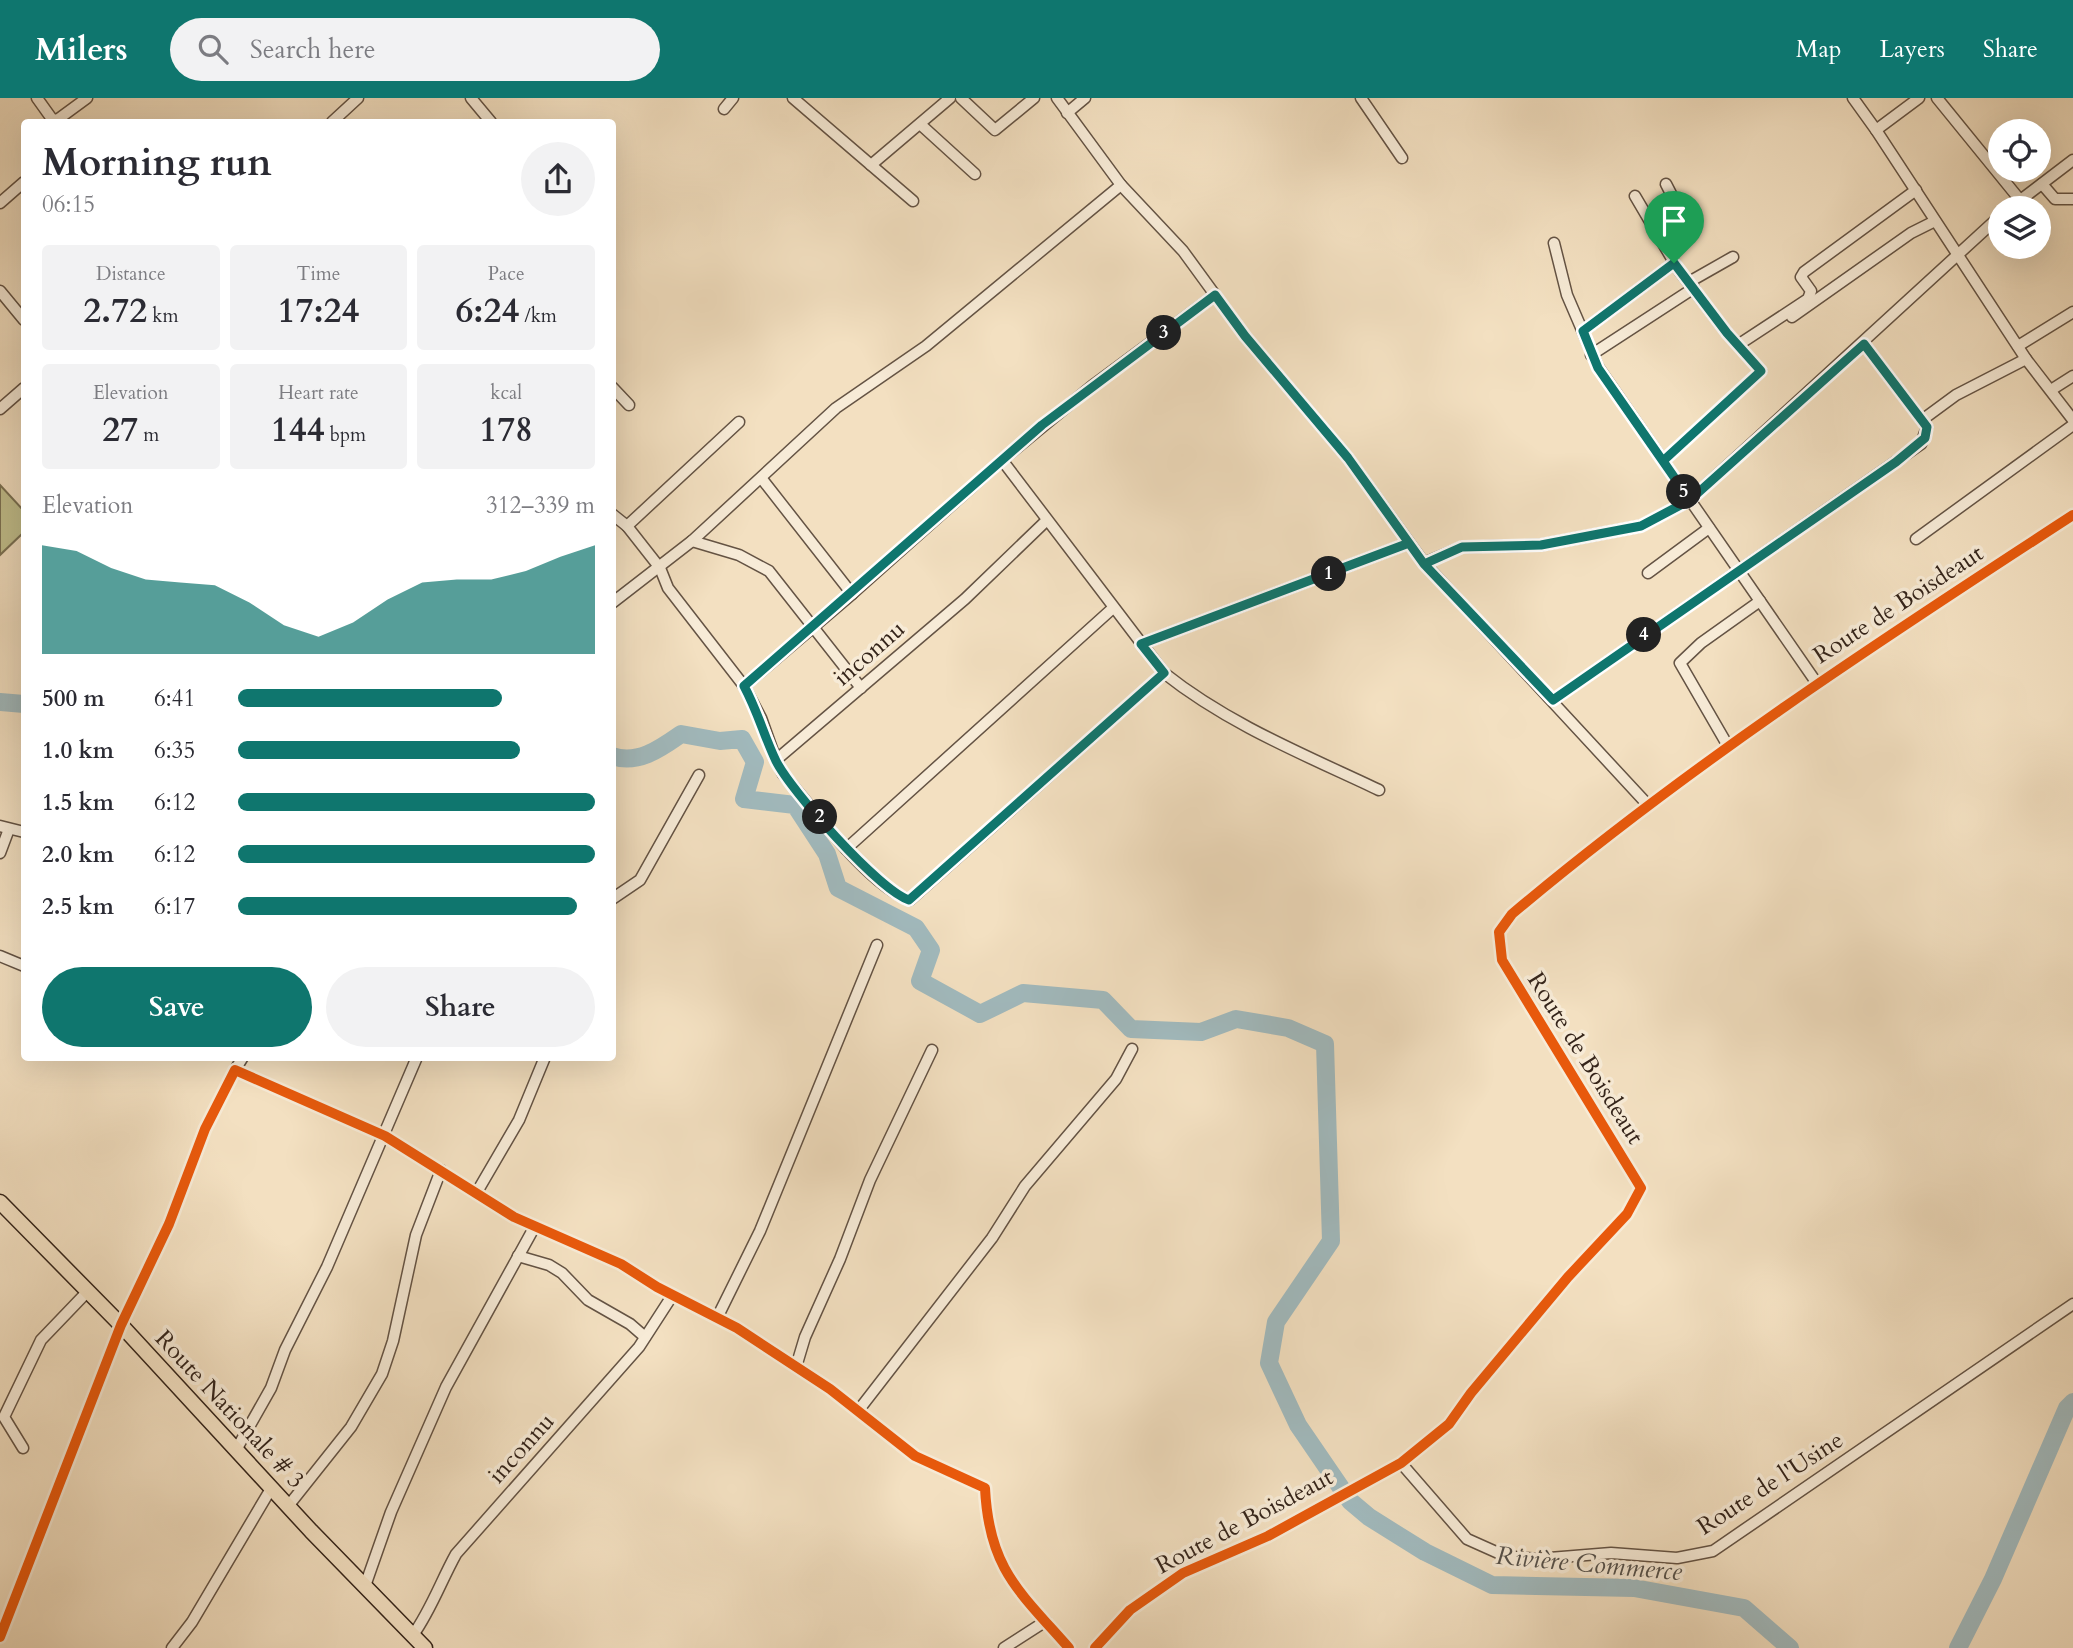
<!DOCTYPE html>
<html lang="en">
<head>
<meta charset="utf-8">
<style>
	body { margin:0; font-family:Cardo,serif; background:#f2f2f3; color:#2b2b33; height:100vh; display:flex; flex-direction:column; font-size:26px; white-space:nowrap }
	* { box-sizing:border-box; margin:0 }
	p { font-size:23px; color:#7c7c81 }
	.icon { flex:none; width:38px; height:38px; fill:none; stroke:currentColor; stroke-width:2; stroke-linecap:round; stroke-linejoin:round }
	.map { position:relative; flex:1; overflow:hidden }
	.panel { position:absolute; left:21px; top:21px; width:595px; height:942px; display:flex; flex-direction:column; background:#fff; border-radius:7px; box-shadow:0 7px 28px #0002 }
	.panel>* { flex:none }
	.buttons { position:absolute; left:1988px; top:21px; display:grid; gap:14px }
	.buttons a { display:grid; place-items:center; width:63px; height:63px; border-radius:50%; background:#fff; box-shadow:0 7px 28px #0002; font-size:35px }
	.pin { position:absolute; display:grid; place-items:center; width:60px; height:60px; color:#fff; margin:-72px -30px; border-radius:50% 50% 50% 0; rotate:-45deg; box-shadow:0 0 7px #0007 }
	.pin .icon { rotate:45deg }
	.km { position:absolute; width:35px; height:35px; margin:-18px; border-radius:50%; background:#222; color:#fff; font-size:19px; line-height:35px; text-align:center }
	.round { display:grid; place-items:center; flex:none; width:74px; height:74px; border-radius:37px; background:#f2f2f3 }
	.head { display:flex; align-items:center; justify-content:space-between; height:119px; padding:0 21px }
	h1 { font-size:38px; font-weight:600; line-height:52px }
	.metrics { display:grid; grid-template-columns:repeat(3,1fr); gap:10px; height:119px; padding:7px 21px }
	.metrics div { display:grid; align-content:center; border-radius:7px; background:#f2f2f3; text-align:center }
	.metrics b { font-size:35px; font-weight:600 }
	.metrics small { font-size:19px; font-weight:400 }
	.metrics p { font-size:19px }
	.chart { height:196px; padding:14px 21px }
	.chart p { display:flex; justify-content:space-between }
	.chart svg { width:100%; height:126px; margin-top:7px; fill:#0f766e; opacity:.7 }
	.cta { display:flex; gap:14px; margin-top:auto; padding:14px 21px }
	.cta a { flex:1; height:80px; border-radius:42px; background:#0f766e; color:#fff; font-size:28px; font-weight:600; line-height:80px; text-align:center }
	.cta a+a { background:#f2f2f3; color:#2b2b33 }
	ul { padding:0 21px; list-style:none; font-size:23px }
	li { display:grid; grid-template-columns:112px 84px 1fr; align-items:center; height:52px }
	li i { height:18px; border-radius:9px; background:#0f766e }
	header { display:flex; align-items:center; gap:42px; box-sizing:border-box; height:98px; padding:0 35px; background:#0f766e; color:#fff }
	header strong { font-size:33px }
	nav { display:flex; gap:38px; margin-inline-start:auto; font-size:24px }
	.search { width:490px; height:63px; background:#f2f2f3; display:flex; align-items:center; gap:18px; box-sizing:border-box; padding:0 24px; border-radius:38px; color:#7c7c81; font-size:26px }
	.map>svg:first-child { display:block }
	.green { fill:#c2c08e; stroke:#7b7254; stroke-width:2 }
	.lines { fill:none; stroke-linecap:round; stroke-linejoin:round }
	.river { stroke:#a1babe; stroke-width:18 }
	.minor-casing { stroke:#645344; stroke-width:13 }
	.major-casing { stroke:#34241a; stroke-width:17 }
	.minor { stroke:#f7ebd7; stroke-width:10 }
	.major { stroke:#f3e0c1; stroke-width:14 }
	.cycleway-casing { stroke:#f7ebd7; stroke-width:15 }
	.cycleway { stroke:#e8590c; stroke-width:10 }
	.route-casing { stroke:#fff; stroke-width:14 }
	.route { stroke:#0f766e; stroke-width:9 }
	.labels { text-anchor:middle; stroke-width:7; stroke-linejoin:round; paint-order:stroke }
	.street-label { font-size:24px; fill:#34241a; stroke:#f7ebd7 }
	.water-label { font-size:26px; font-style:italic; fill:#55514b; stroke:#f7ebd7 }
</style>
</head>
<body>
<header>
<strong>Milers</strong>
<div class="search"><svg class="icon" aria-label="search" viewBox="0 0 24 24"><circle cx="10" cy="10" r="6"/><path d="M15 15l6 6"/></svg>Search here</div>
<nav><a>Map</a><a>Layers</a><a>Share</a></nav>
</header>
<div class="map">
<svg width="2073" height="1550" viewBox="0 0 2073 1550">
	<rect width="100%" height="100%" fill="#f3e0c1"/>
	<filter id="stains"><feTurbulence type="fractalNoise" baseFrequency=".00286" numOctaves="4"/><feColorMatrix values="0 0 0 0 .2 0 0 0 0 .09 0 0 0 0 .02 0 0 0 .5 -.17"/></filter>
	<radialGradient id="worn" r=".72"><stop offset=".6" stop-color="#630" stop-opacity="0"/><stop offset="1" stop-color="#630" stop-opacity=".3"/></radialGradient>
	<polygon class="green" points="0,387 24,413 24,434 0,457"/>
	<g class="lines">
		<g class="river">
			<polyline points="0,604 24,606"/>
			<path d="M612,658C638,667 661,650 681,636L720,643L742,641L755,664L744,701L795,707L827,756L838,790L916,830L931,852L920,883L980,916L1023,895L1103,902L1131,931L1201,934L1236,921L1288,930L1325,946L1331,1143L1276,1224L1269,1265L1298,1327L1350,1403L1369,1419L1425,1454L1492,1487L1634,1490L1744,1510L1790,1550"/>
			<polyline points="1958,1550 1993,1481 2067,1310 2073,1304"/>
		</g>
		<g class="minor-casing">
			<g id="minor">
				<polyline points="37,0 52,21 57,22 87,0"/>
				<polyline points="471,0 491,24"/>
				<polyline points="793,0 871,67 950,0"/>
				<polyline points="961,0 995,32 1034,0"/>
				<polyline points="1057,0 1121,87 1183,153 1245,238 1348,360 1424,465 1648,707"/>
				<polyline points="1361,0 1402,60"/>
				<polyline points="1853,0 1876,32"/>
				<polyline points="1919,0 1876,32 2026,261 2073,322"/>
				<polyline points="1937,0 2020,102"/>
				<polyline points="724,11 733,0"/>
				<polyline points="1067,15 1085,0"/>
				<polyline points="332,24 358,0"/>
				<polyline points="920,26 975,76"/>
				<polyline points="871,67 913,103"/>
				<polyline points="2042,86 2055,101 2073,101"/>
				<polyline points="1635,98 1678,171 1727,235 1761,273 1663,363"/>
				<polyline points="0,105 24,84"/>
				<polyline points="2010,110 2073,62"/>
				<polyline points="1662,140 1684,127 1685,123 1666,86"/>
				<polyline points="1554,145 1567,197 1598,269 1816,584"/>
				<polyline points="1689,184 1733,159"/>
				<polyline points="0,193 24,222"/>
				<polyline points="1792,219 1911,135 1935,123"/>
				<polyline points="1583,233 1674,165"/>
				<polyline points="1738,247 1808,201 1811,193 1801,179 1804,174 1916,92"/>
				<polyline points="2018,248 2073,214"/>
				<polyline points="1591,257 1694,190"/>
				<polyline points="612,289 629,307"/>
				<polyline points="2051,292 2073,278"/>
				<polyline points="0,311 24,290"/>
				<polyline points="1922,322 1956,297 2026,261"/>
				<polyline points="1002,362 1092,288 1215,197"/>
				<path d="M762,381L852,496L1002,362L1164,575C1228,626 1305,657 1379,692"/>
				<polyline points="612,416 627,428 660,470 668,490 744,588 761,620 776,662 965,501 1046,423"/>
				<polyline points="627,428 739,324"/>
				<polyline points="1916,441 2073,327"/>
				<polyline points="692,443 739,457 769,473 861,590"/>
				<polyline points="1424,465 1462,449 1541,447 1641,428 1690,402 2000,118"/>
				<polyline points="1648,475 1709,430"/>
				<polyline points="612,505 692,443 836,310 926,248 1121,87"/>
				<polyline points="1141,546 1409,445"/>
				<polyline points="744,588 852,496"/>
				<polyline points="1553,602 1921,346 1927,329 1864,246"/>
				<polyline points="1728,648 1680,565 1701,545 1760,503"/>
				<path d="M776,662L783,676C813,710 868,788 910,802L1164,575"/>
				<polyline points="0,728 24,734"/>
				<polyline points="846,751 1113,510"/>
				<polyline points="0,755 9,731"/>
				<polyline points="612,801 640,782 699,677"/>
				<polyline points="0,858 24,868"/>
				<polyline points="235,972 243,959"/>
				<polyline points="477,1094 519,1022 545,959"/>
				<polyline points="518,1158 549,1167 562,1175 588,1202 630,1226 645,1239"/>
				<polyline points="717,1220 760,1133 877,847"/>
				<polyline points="796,1269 805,1239 840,1161 870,1082 932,952"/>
				<polyline points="858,1313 992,1140 1025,1088 1116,981 1132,951"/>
				<polyline points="23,1350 4,1319 41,1242 88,1193"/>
				<polyline points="236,1352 271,1290 285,1252 327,1169 417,959"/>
				<polyline points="1401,1365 1467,1441 1505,1458 1537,1461 1611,1455 1677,1460 1713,1453 2073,1206"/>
				<polyline points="289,1407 351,1329 382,1276 393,1243 416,1137 441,1072"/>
				<polyline points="365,1488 391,1414 446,1289 535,1128"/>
				<path d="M413,1537C431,1512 441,1483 456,1456L639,1249L672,1198"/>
				<path d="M0,1539L121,1227L169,1126L205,1031L235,972L385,1038L514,1119L621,1166L657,1189L737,1230L830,1291L915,1358L985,1390C989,1471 1019,1493 1069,1550"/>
				<polyline points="172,1550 192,1524 272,1389"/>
				<polyline points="1004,1550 1046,1523"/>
				<path d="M1095,1550L1130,1512L1183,1475L1268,1438L1401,1365L1449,1326L1471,1295L1568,1179L1627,1116L1641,1090L1502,862L1499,834L1512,816C1689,667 1879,543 2073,417"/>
			</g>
		</g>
		<g class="major-casing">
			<polyline id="major" points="0,1104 121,1227 311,1433 425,1550"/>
		</g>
		<use href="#minor" class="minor"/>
		<use href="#major" class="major"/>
		<g class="cycleway-casing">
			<g id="cycleway">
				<path d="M0,1539L121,1227L169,1126L205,1031L235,972L385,1038L514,1119L621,1166L657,1189L737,1230L830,1291L915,1358L985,1390C989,1471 1019,1493 1069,1550"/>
				<path d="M1095,1550L1130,1512L1183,1475L1268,1438L1401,1365L1449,1326L1471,1295L1568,1179L1627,1116L1641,1090L1502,862L1499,834L1512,816C1689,667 1879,543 2073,417"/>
			</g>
		</g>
		<use href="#cycleway" class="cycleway"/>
	</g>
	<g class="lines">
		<g class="route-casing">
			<path id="route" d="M1674,165L1583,233L1598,270L1690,402L1641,428L1541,447L1462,449L1424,466L1409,445L1141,546L1164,575L909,802C879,792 791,693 776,663C764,638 758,614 744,588L1042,327L1215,197L1245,238L1348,360L1424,466L1553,602L1896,364L1925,340L1927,329L1864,246L1690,402L1663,363L1761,273L1727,235L1674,165"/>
		</g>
		<use href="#route" class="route"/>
	</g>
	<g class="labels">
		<g class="street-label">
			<text transform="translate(1898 506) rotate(-33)" y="8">Route de Boisdeaut</text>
			<text transform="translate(869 555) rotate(-41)" y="8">inconnu</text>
			<text transform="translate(1586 960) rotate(58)" y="8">Route de Boisdeaut</text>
			<text transform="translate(230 1311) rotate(47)" y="8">Route Nationale # 3</text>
			<text transform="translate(521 1350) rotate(-48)" y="8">inconnu</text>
			<text transform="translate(1770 1385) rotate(-33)" y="8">Route de l'Usine</text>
			<text transform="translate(1244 1423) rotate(-28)" y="8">Route de Boisdeaut</text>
		</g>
		<g class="water-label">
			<text transform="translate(1589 1465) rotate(5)" y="9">Rivière Commerce</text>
		</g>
	</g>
	<rect width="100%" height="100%" filter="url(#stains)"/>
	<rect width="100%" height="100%" fill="url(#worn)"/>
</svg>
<div class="buttons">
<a><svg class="icon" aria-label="locate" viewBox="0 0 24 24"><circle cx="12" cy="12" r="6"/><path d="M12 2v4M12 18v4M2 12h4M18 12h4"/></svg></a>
<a><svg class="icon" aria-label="layers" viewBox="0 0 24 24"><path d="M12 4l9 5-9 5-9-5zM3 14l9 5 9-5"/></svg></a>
</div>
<div class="pin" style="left:1674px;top:165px;background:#1e9e55"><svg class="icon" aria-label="arrive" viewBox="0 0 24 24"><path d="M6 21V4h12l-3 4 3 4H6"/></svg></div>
<b class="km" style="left:1329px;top:476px">1</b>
<b class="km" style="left:820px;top:719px">2</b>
<b class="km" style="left:1164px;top:235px">3</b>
<b class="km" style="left:1644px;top:537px">4</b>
<b class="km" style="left:1684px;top:394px">5</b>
<section class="panel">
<div class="head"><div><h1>Morning run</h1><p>06:15</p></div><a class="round"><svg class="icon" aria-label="share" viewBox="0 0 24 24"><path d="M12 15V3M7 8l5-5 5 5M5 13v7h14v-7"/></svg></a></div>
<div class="metrics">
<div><p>Distance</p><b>2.72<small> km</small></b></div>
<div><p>Time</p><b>17:24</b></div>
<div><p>Pace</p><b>6:24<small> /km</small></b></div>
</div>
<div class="metrics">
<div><p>Elevation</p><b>27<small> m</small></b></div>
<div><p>Heart rate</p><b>144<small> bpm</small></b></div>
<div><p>kcal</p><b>178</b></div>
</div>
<div class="chart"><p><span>Elevation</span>312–339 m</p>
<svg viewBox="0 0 160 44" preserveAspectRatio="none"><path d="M0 44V6L10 8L20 14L30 18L40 19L50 20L60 26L70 34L80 38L90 33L100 25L110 19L120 18L130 18L140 15L150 10L160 6V44z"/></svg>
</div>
<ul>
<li><b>500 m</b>6:41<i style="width:74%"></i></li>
<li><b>1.0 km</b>6:35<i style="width:79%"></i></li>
<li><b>1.5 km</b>6:12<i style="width:100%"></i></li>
<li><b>2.0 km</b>6:12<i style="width:100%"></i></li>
<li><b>2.5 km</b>6:17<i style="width:95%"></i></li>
</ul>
<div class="cta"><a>Save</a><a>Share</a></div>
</section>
</div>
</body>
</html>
